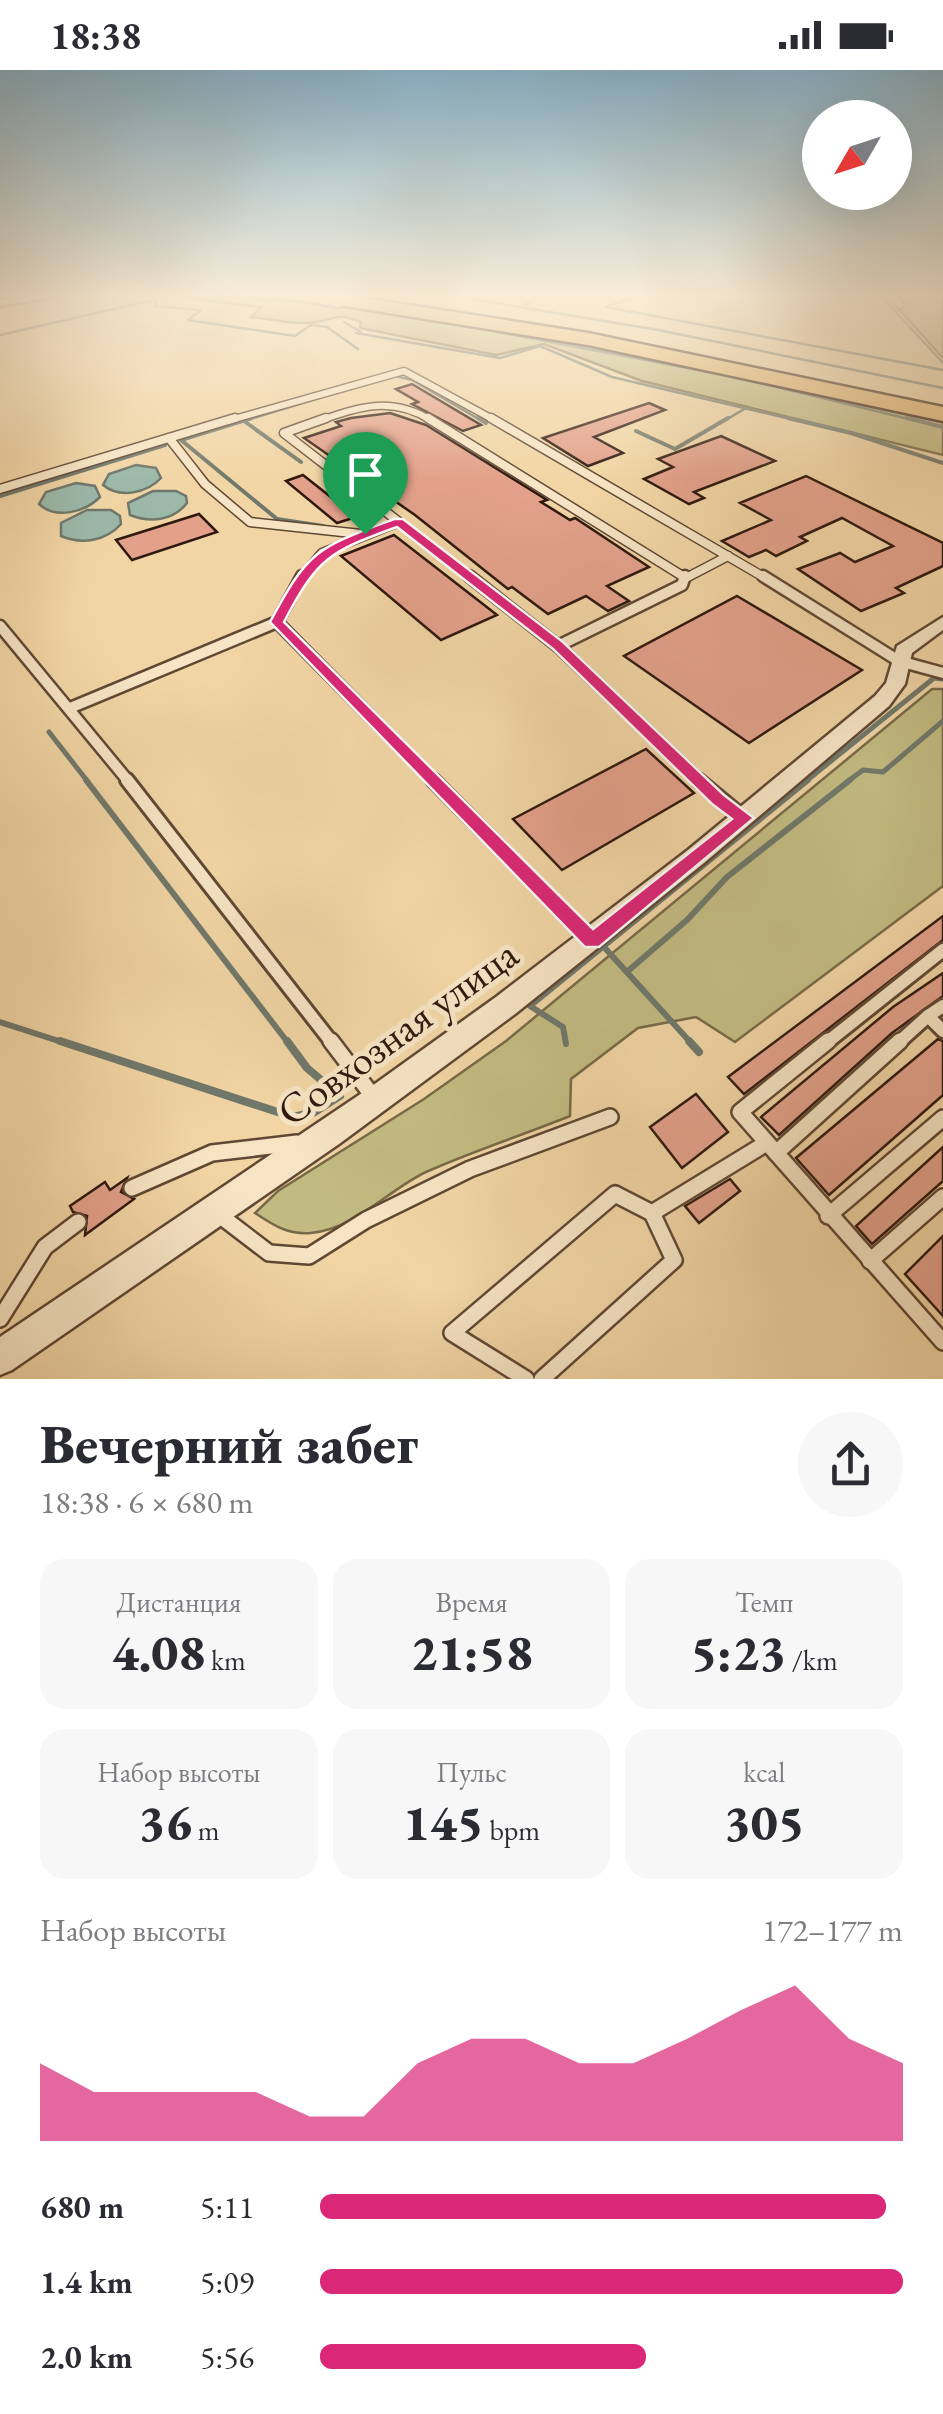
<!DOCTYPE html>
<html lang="ru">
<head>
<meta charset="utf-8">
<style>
	body { margin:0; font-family:"EB Garamond",serif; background:#f7f7f7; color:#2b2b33; height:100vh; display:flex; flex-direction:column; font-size:38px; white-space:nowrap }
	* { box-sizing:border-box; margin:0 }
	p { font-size:32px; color:#7c7c81 }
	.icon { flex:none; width:55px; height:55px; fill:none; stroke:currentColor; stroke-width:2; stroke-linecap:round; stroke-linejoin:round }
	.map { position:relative; height:1309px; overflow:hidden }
	.side { display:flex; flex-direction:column; background:#fff; flex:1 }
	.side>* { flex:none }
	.needle { width:65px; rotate:231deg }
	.controls { position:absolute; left:802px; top:30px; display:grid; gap:20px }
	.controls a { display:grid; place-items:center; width:110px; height:110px; border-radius:50%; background:#fff; box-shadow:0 10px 40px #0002; font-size:50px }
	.pin { position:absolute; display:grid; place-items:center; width:85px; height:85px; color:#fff; margin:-102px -42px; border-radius:50% 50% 50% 0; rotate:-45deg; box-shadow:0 0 10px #0007 }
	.pin .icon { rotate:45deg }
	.round { display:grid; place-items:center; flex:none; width:105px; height:105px; border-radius:52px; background:#f7f7f7 }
	.overview { display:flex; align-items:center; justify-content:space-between; height:170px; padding:0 40px }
	h1 { font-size:55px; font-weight:800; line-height:75px }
	.stats { display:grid; grid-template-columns:repeat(3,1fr); gap:15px; height:170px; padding:10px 40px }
	.stats div { display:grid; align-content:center; border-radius:25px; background:#f7f7f7; text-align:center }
	.stats b { font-size:50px; font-weight:800 }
	.stats small { font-size:28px; font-weight:400 }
	.stats p { font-size:28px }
	.chart { height:280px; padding:20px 40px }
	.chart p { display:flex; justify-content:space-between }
	.chart svg { width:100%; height:180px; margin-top:10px; fill:#db2777; opacity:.7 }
	ul { padding:0 40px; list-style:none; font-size:32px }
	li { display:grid; grid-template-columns:160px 120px 1fr; align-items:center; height:75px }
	li i { height:25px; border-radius:12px; background:#db2777 }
	.status { display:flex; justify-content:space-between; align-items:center; height:70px; padding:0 50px; background:#fff; direction:ltr }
	.status svg { height:28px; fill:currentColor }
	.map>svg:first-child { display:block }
	.green { fill:#c2bb81; stroke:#786a48; stroke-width:2.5 }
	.water { fill:#9bb8a9; stroke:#70786b; stroke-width:2.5 }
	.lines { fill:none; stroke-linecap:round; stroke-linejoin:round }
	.stream-far4 { stroke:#70786b; stroke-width:2.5 }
	.stream-far3 { stroke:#70786b; stroke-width:4 }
	.stream-far2 { stroke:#70786b; stroke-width:5 }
	.stream-far1 { stroke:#70786b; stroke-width:6 }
	.stream { stroke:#70786b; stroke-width:8 }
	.building { fill:#e3a18b; stroke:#2f190f; stroke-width:2.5 }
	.service-far4-casing { stroke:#604834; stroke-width:9 }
	.service-far3-casing { stroke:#604834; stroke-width:11 }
	.service-far2-casing { stroke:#604834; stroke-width:15 }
	.service-far1-casing { stroke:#604834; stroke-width:18 }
	.service-casing { stroke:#604834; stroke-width:20 }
	.minor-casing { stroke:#604834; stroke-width:5 }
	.motorway-casing { stroke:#2f190f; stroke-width:5 }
	.service-far4 { stroke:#f6e4c4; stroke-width:6 }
	.service-far3 { stroke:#f6e4c4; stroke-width:8 }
	.service-far2 { stroke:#f6e4c4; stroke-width:10 }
	.service-far1 { stroke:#f6e4c4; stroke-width:12 }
	.service { stroke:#f6e4c4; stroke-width:15 }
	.minor { fill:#f6e4c4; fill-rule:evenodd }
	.motorway { fill:#e8ba72; fill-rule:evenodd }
	.route { fill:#db2777; stroke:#fff; stroke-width:2.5; fill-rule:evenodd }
	.labels { text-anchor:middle; stroke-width:10; stroke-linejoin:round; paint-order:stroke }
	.near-street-label { font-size:42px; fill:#2f190f; stroke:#f6e4c4 }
</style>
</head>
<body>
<div class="status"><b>18:38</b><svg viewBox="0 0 49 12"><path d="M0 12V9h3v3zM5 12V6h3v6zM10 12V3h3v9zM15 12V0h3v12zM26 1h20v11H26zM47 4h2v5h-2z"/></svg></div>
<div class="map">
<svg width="943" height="1309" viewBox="0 0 943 1309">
	<rect width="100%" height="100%" fill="#f1d5a5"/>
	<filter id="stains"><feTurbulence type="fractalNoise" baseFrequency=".002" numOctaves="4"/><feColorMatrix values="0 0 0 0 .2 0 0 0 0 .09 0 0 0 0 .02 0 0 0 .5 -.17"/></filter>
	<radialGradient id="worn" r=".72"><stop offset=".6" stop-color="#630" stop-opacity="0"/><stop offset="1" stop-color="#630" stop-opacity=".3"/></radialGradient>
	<g class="green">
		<path d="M170,226C427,226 693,295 943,351V385L642,311L544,274L496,285L360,258L361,252C335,242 339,249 315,252C296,256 270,248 251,247L261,237Z"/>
		<polygon points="898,226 943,226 943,288 898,238 904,234"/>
		<path d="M932,619H943V816L735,972L696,947L638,958L571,1009L570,1046C523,1065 473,1081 426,1102C388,1120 355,1159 311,1163C288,1165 273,1155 255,1143L278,1121L424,1029L506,971Z"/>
	</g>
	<g class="water">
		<path d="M136,395L156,398L161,408C147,423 120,429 103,415L109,404Z"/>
		<path d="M76,413L95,416L100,427C85,442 56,450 39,434L46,422Z"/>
		<path d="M153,421H176L186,426L187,433C173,451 150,453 130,445L128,433Z"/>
		<path d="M87,440H111L120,446L121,454C106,471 82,475 61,466V453Z"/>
	</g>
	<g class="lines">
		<g class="stream-far4">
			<polyline points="454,226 658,260 943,318"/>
			<polyline points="638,226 606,237 943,300"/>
			<polyline points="881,226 943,293"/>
			<polyline points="524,236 538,226"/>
			<polyline points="344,252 361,262"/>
			<polyline points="498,262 740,308 917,351"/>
			<polyline points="356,263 500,288 540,276 612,307 799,351"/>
			<polyline points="0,265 157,229 155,236 201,240 188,250 295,266 311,255 327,257 358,279"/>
			<polyline points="395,306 412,310 482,351"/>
			<polyline points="244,351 322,327"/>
			<polyline points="724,351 746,338"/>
		</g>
		<g class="stream-far3">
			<polyline points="478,348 486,353"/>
			<polyline points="788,348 851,363 943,393"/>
			<polyline points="907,348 943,357"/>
			<polyline points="244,351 301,392"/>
			<polyline points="636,361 675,379 728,348"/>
			<polyline points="181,370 252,348"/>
			<polyline points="181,370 277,449 323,456"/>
			<polyline points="0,426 165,375"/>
		</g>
		<g class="stream-far2">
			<polyline points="49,662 88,712"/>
			<polyline points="805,712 934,608 943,609"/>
			<polyline points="847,712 863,700 883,702 943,651"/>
		</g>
		<g class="stream-far1">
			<polyline points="86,710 289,974"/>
			<polyline points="604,877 692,974"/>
			<polyline points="628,901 687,850 727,807 850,710"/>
			<polyline points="0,952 68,974"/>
			<polyline points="566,974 563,957 530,936 808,710"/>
		</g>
		<g class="stream">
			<polyline points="60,971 293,1047 315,1042 340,1026 307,998 287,971"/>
			<polyline points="689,971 699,982"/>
		</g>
	</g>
	<g class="building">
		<polygon points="412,314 481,355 463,361 412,334 418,332 396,319"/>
		<polygon points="649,333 665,340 594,367 623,383 588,396 543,368"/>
		<polygon points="390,343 426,355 547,430 541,432 570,450 575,448 649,497 607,516 629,531 608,541 586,526 548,544 512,517 508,519 415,445 304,368 341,356 336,352 351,348"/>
		<polygon points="721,366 775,391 694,422 704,428 689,434 644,409 673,397 658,389"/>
		<polygon points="303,405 356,447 337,453 286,411"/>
		<polygon points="806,406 943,473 943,496 896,518 904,523 861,541 798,499 840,483 855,492 893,476 842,448 800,467 807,471 776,486 766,480 749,487 722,471 771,450 740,433"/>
		<polygon points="199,444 217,462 132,490 116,470"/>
		<polygon points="394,465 497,545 441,570 341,486"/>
		<polygon points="737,526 862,600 749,673 624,586"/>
		<polygon points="646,679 694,723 562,800 513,749"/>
		<polygon points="943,846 943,870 744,1024 728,1007"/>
		<polygon points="943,903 943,926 892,963 779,1065 761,1047 893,937"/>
		<polygon points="938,969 943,971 943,1025 829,1125 796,1088"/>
		<polygon points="696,1024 728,1062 682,1098 650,1057"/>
		<polygon points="943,1077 943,1111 872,1174 856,1156"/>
		<polygon points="127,1108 121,1122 134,1129 85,1165 87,1146 73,1142 70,1136 105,1112 110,1120"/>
		<polygon points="730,1109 740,1121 699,1153 685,1136"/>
		<polygon points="943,1166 943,1246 905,1204"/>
	</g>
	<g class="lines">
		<g class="service-far4-casing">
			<g id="service-far4">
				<polyline points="892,226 900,235"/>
				<polyline points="227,351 404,301 496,351"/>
				<path d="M319,351C361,336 393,326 432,351"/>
			</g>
		</g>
		<g class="service-far3-casing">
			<g id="service-far3">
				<polyline points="326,348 284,363 399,452"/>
				<polyline points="428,348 684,507"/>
				<polyline points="491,348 767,509"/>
				<polyline points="169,368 205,414 250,452 361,464"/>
				<polyline points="0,419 235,348"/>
				<polyline points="300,509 322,483 399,452 472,509"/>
				<polyline points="684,509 728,486"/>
			</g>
		</g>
		<g class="service-far2-casing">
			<g id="service-far2">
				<polyline points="302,506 277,552 435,712"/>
				<polyline points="469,506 558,576 682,515 685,506"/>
				<polyline points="763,506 899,591 943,603"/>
				<polyline points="0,556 129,712"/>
				<polyline points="558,576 701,712"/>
				<polyline points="70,638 277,552"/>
			</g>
		</g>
		<g class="service-far1-casing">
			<g id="service-far1">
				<polyline points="127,710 333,974"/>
				<polyline points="433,710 591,870"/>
				<polyline points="698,710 744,748"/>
				<polyline points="943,936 928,946 943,961"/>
				<polyline points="825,974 943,880"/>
				<polyline points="897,974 928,946"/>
			</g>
		</g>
		<g class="service-casing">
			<g id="service">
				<polyline points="331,971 375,1029"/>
				<polyline points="828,971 740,1042 943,1272"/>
				<polyline points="776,1083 900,971"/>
				<polyline points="132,1118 212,1083 297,1073"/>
				<polyline points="652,1143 765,1074"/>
				<polyline points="218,1144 269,1183 309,1186 366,1150 470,1099 610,1047"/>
				<polyline points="828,1146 943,1048"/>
				<polyline points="870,1191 943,1127"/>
				<polyline points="0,1249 45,1177 78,1152"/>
				<polyline points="526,1309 452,1263 615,1124 652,1143 674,1190 542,1309"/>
			</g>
		</g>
		<g class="minor-casing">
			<g id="minor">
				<polygon points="26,226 56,226 0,236 0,230"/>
				<polygon points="276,226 306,226 344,234 339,237"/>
				<polygon points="943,547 943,560 912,583 905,614 889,636 704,793 515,944 339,1074 12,1300 0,1305 0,1267 365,1021 496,927 688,780 875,626 886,613 897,576"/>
			</g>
		</g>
		<g class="motorway-casing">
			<polygon id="motorway" points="306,226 351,226 588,263 943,337 943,351 588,275 314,231"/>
		</g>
		<use href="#service-far4" class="service-far4"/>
		<use href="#service-far3" class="service-far3"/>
		<use href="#service-far2" class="service-far2"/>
		<use href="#service-far1" class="service-far1"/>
		<use href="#service" class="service"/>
		<use href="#minor" class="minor"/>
		<use href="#motorway" class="motorway"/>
	</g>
	<linearGradient id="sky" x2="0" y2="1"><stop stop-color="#89b6cf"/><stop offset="0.55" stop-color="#f9ecd6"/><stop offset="1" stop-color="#f9ecd6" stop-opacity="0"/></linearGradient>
	<rect width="943" height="410" fill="url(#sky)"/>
	<path class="route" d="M394,449H403L563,572L724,725L754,748L599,877H585L270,552C309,479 317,478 394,449ZM397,457L553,579L712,734L732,749L593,859L284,552C318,487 329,482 397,457Z"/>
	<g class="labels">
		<g class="near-street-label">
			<text transform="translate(397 962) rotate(-36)" y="15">Совхозная улица</text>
		</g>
	</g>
	<rect width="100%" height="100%" filter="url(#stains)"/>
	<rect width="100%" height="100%" fill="url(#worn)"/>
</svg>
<div class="controls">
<a><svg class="needle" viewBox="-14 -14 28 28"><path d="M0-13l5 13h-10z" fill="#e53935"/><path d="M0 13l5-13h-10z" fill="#7c7c81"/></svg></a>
</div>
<div class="pin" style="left:365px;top:464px;background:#1e9e55"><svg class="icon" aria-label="arrive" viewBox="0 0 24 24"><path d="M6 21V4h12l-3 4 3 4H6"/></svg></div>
</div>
<section class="side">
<div class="overview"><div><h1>Вечерний забег</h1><p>18:38 · 6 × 680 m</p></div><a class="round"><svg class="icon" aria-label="share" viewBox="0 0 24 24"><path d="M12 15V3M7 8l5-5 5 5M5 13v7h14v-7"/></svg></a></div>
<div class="stats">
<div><p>Дистанция</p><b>4.08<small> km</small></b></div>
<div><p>Время</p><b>21:58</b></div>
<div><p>Темп</p><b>5:23<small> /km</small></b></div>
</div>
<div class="stats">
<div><p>Набор высоты</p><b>36<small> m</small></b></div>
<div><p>Пульс</p><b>145<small> bpm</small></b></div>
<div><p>kcal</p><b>305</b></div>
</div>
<div class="chart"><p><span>Набор высоты</span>172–177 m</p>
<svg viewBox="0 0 160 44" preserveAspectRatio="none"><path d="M0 44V25L10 32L20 32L30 32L40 32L50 38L60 38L70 25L80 19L90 19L100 25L110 25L120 19L130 12L140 6L150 19L160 25V44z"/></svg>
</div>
<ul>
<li><b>680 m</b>5:11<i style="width:97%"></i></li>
<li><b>1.4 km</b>5:09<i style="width:100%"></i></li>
<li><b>2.0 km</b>5:56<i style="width:56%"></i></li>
</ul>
</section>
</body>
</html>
